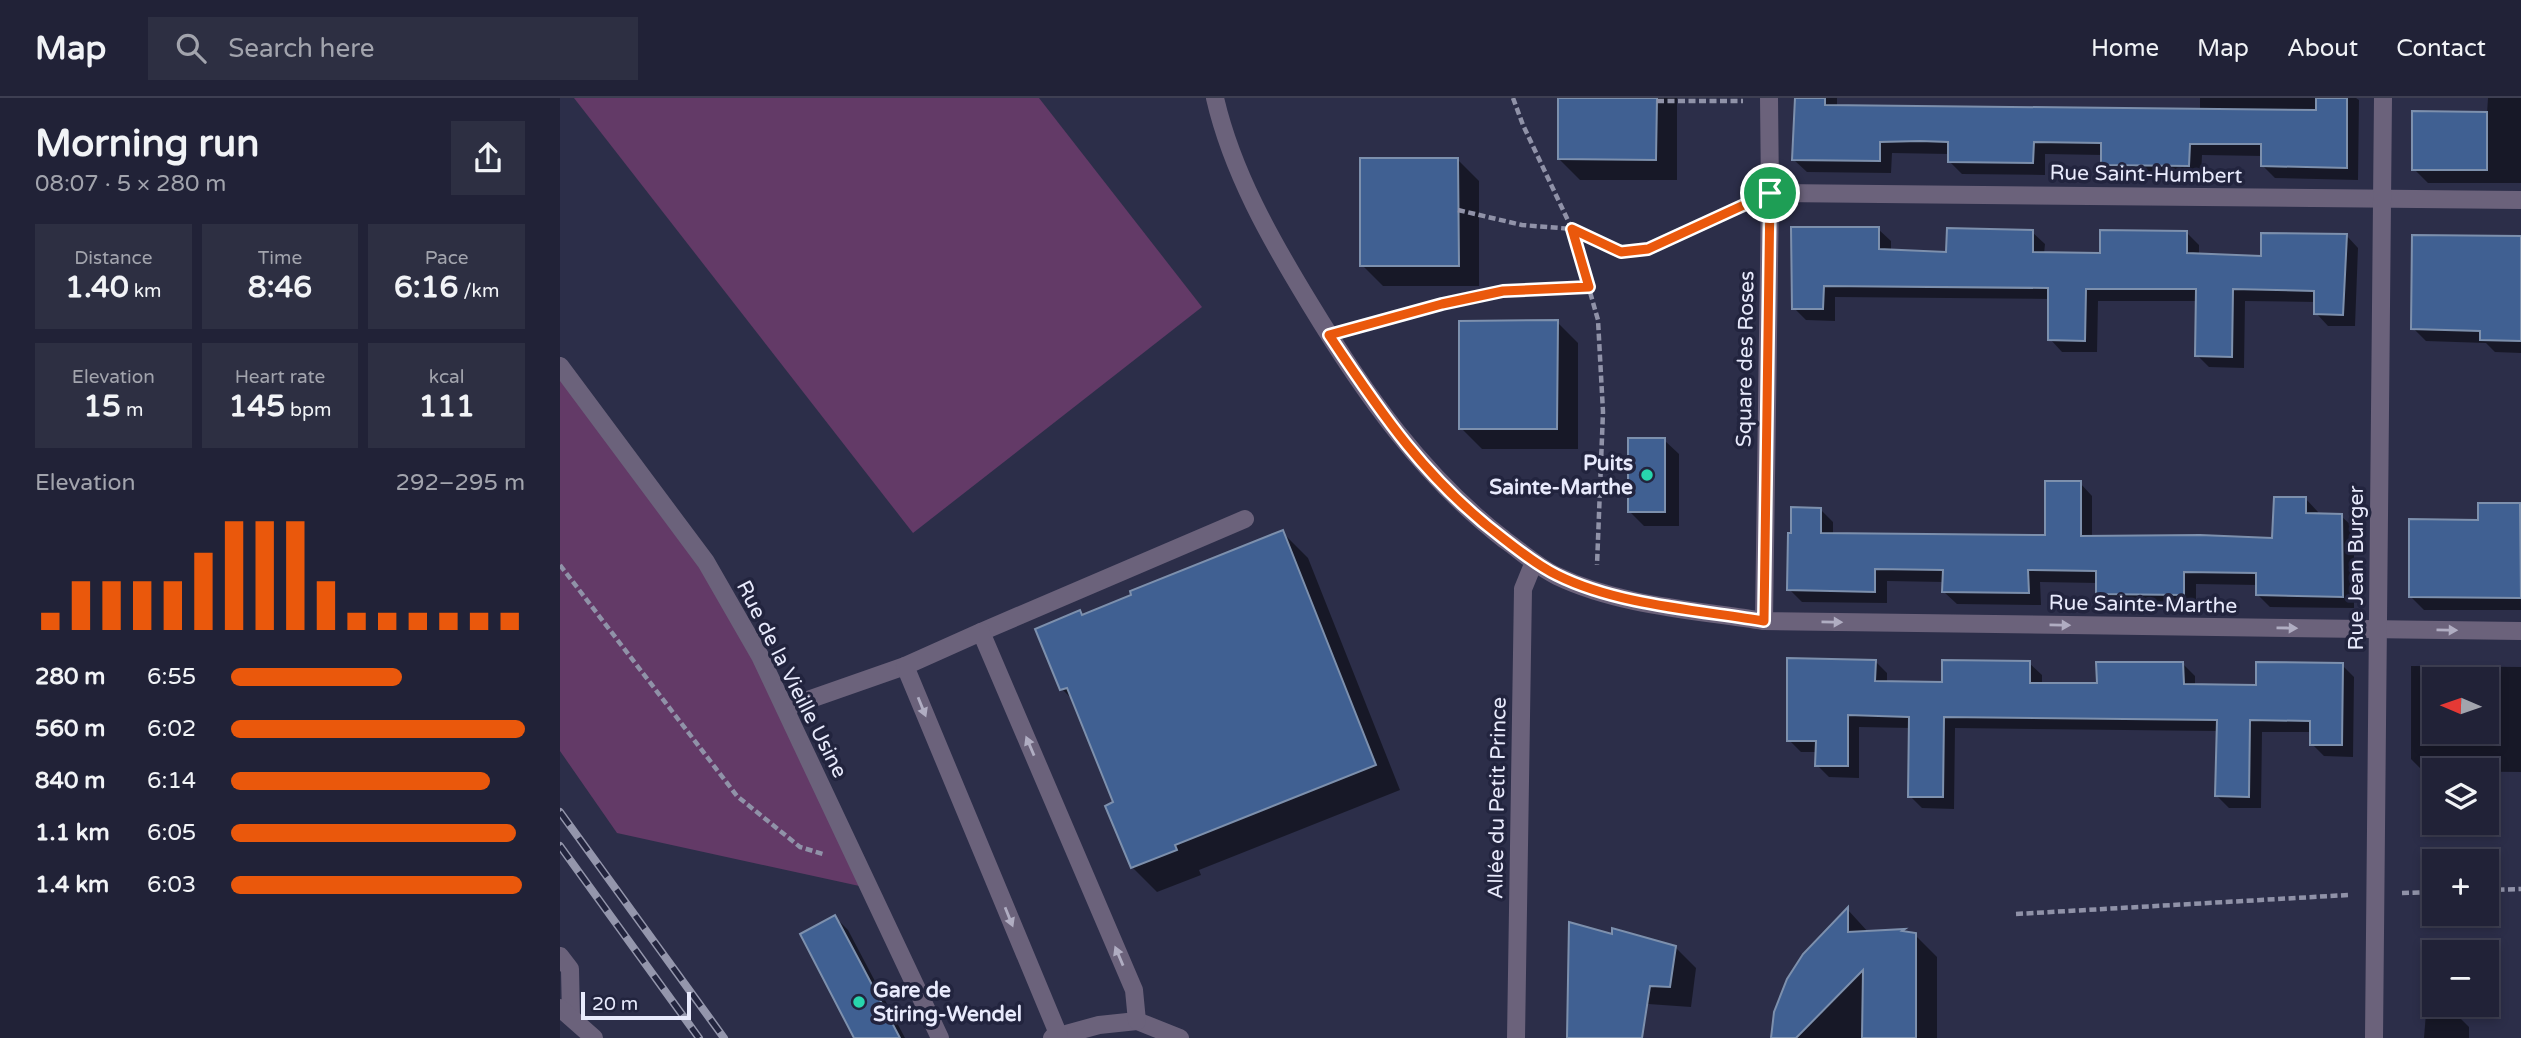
<!DOCTYPE html>
<html lang="en">
<head>
<meta charset="utf-8">
<style>
	body { margin:0; font-family:"Varela Round",sans-serif; background:#2d2f42; color:#f1f3f6; height:100vh; display:flex; flex-direction:column; font-size:26px; white-space:nowrap }
	* { box-sizing:border-box; margin:0 }
	p { font-size:23px; color:#a2a4ad }
	.icon { flex:none; width:38px; height:38px; fill:none; stroke:currentColor; stroke-width:2; stroke-linecap:round; stroke-linejoin:round }
	.map { position:relative; flex:1; overflow:hidden }
	.side { display:flex; flex-direction:column; background:#212237; width:560px }
	.side>* { flex:none }
	.needle { width:46px; rotate:272deg }
	.tools { position:absolute; left:1862px; top:569px; display:grid; gap:14px }
	.tools a { display:grid; place-items:center; width:77px; height:77px; border-radius:0px; background:#212237; box-shadow:0 4px 10px #0003,0 0 0 2px #3e3f52; font-size:35px }
	.scale { position:absolute; left:21px; bottom:18px; width:110px; box-sizing:border-box; padding-left:7px; border:4px solid #e8eafc; border-top:0; font-size:19px; line-height:24px; white-space:nowrap; color:#e8eafc; -webkit-text-stroke:5px #22243e; paint-order:stroke }
	.pin { position:absolute; display:grid; place-items:center; width:60px; height:60px; color:#fff; margin:-30px; border:4px solid #fff; border-radius:50%; box-shadow:0 2px 7px #0007 }
	.round { display:grid; place-items:center; flex:none; width:74px; height:74px; border-radius:0px; background:#2d2f42 }
	.headline { display:flex; align-items:center; justify-content:space-between; height:119px; padding:0 35px }
	h1 { font-size:38px; font-weight:700; line-height:52px }
	.stats { display:grid; grid-template-columns:repeat(3,1fr); gap:10px; height:119px; padding:7px 35px }
	.stats div { display:grid; align-content:center; border-radius:0px; background:#2d2f42; text-align:center }
	.stats b { font-size:30px; font-weight:700 }
	.stats small { font-size:19px; font-weight:400 }
	.stats p { font-size:19px }
	.chart { height:196px; padding:14px 35px }
	.chart p { display:flex; justify-content:space-between }
	.chart svg { width:100%; height:126px; margin-top:7px; stroke:#ea580c; stroke-width:6 }
	ul { padding:0 35px; list-style:none; font-size:23px }
	li { display:grid; grid-template-columns:112px 84px 1fr; align-items:center; height:52px }
	li i { height:18px; border-radius:9px; background:#ea580c }
	header { display:flex; align-items:center; gap:42px; box-sizing:border-box; height:98px; padding:0 35px; background:#212237; border-bottom:2px solid #3e3f52 }
	header strong { font-size:33px }
	nav { display:flex; gap:38px; margin-inline-start:auto; font-size:24px }
	.search { width:490px; height:63px; background:#2d2f42; display:flex; align-items:center; gap:18px; box-sizing:border-box; padding:0 24px; border-radius:0px; color:#a2a4ad; font-size:26px }
	main { display:flex; flex:1; min-height:0 }
	.map>svg:first-child { display:block }
	.green { fill:#633a67 }
	.shadow { fill:#0007; fill-rule:evenodd }
	.building { fill:#406092; stroke:#7d90ad; stroke-width:2 }
	.lines { fill:none; stroke-linecap:round; stroke-linejoin:round }
	.path { stroke:#9092a8; stroke-width:4.5; stroke-dasharray:7 3.5; stroke-linecap:butt }
	.service { stroke:#6b627b; stroke-width:18 }
	.minor { stroke:#6b627b; stroke-width:18 }
	.rail-casing { stroke:#9496ac; stroke-width:8 }
	.rail { stroke:#22243e; stroke-width:5; stroke-dasharray:16; stroke-linecap:butt }
	.oneway { fill:#b0adc2 }
	.route-casing { stroke:#fff; stroke-width:14 }
	.route { stroke:#ea580c; stroke-width:9 }
	.poi-dot { fill:#28d5ad; stroke:#22243e; stroke-width:2.5 }
	.labels { text-anchor:middle; stroke-width:7; stroke-linejoin:round; paint-order:stroke }
	.street-label { font-size:21px; fill:#e8eafc; stroke:#22243e }
	.poi-label { font-size:21px; font-weight:bold; fill:#e8eafc; stroke:#22243e; text-anchor:end }
</style>
</head>
<body>
<header>
<strong>Map</strong>
<div class="search"><svg class="icon" aria-label="search" viewBox="0 0 24 24"><circle cx="10" cy="10" r="6"/><path d="M15 15l6 6"/></svg>Search here</div>
<nav><a>Home</a><a>Map</a><a>About</a><a>Contact</a></nav>
</header>
<main>
<section class="side">
<div class="headline"><div><h1>Morning run</h1><p>08:07 · 5 × 280 m</p></div><a class="round"><svg class="icon" aria-label="share" viewBox="0 0 24 24"><path d="M12 15V3M7 8l5-5 5 5M5 13v7h14v-7"/></svg></a></div>
<div class="stats">
<div><p>Distance</p><b>1.40<small> km</small></b></div>
<div><p>Time</p><b>8:46</b></div>
<div><p>Pace</p><b>6:16<small> /km</small></b></div>
</div>
<div class="stats">
<div><p>Elevation</p><b>15<small> m</small></b></div>
<div><p>Heart rate</p><b>145<small> bpm</small></b></div>
<div><p>kcal</p><b>111</b></div>
</div>
<div class="chart"><p><span>Elevation</span>292–295 m</p>
<svg viewBox="0 0 160 44" preserveAspectRatio="none"><path d="M5 44V38M15 44V27M25 44V27M35 44V27M45 44V27M55 44V17M65 44V6M75 44V6M85 44V6M95 44V27M105 44V38M115 44V38M125 44V38M135 44V38M145 44V38M155 44V38"/></svg>
</div>
<ul>
<li><b>280 m</b>6:55<i style="width:58%"></i></li>
<li><b>560 m</b>6:02<i style="width:100%"></i></li>
<li><b>840 m</b>6:14<i style="width:88%"></i></li>
<li><b>1.1 km</b>6:05<i style="width:97%"></i></li>
<li><b>1.4 km</b>6:03<i style="width:99%"></i></li>
</ul>
</section>
<div class="map">
<svg width="1961" height="940" viewBox="0 0 1961 940">
	<rect width="100%" height="100%" fill="#2c2e49"/>
	<g class="green">
		<polygon points="14,0 479,0 642,209 353,435"/>
		<polygon points="0,278 136,459 219,610 304,789 57,735 0,653"/>
	</g>
	<g class="shadow">
		<polygon points="1000,0 1117,0 1117,82 1020,82 999,61"/>
		<polygon points="1236,0 1277,0 1277,9 1640,12 1640,0 1796,0 1799,2 1798,82 1715,80 1703,68 1703,58 1642,57 1641,80 1555,79 1543,66 1543,57 1485,56 1485,77 1402,76 1389,63 1389,56 1332,55 1331,75 1247,74 1234,62"/>
		<polygon points="1928,0 1961,0 1961,85 1868,85 1854,71 1927,16"/>
		<polygon points="898,62 919,83 919,188 823,188 802,167"/>
		<polygon points="1318,131 1331,143 1331,154 1388,156 1472,134 1485,146 1484,156 1541,156 1627,135 1639,147 1639,157 1702,160 1786,137 1798,150 1795,228 1768,228 1756,215 1756,204 1685,203 1684,270 1649,269 1637,257 1638,203 1538,203 1537,254 1502,254 1490,241 1490,201 1275,199 1275,223 1246,222 1234,210"/>
		<polygon points="1961,140 1961,255 1935,254 1926,245 1866,243 1853,230"/>
		<polygon points="997,224 1018,245 1018,351 922,351 901,330"/>
		<polygon points="1104,342 1119,356 1119,428 1084,428 1070,414"/>
		<polygon points="1520,385 1532,398 1532,440 1714,442 1746,401 1758,414 1758,417 1781,418 1794,430 1794,510 1710,509 1697,496 1698,487 1636,486 1636,509 1550,507 1538,495 1538,485 1480,484 1481,507 1397,506 1384,494 1384,484 1327,483 1327,505 1242,504 1229,491 1260,411 1273,424 1273,437 1487,439"/>
		<polygon points="1959,407 1961,512 1864,512 1851,499 1920,424"/>
		<polygon points="722,434 748,460 840,692 639,772 641,777 597,794 572,769 556,705 515,604 502,591 520,514 523,518"/>
		<polygon points="1315,563 1327,575 1327,585 1384,586 1469,565 1482,577 1482,586 1539,587 1623,566 1635,578 1635,588 1698,589 1782,567 1794,579 1793,659 1764,658 1752,646 1752,634 1702,634 1701,710 1669,710 1657,698 1658,633 1395,630 1394,711 1362,710 1350,698 1351,630 1299,629 1299,680 1269,679 1257,667 1257,654 1241,654 1229,642"/>
		<path d="M1851,568L1961,569V674L1863,673L1851,661ZM1874,581H1927V634H1874Z"/>
		<polygon points="1288,812 1309,835 1355,837 1377,859 1377,940 1213,940 1245,857"/>
		<polygon points="275,819 288,832 345,940 297,940"/>
		<polygon points="1053,839 1115,849 1136,870 1131,909 1031,902"/>
		<polygon points="1866,915 1897,917 1909,929 1909,940 1864,940"/>
	</g>
	<g class="building">
		<polygon points="998,0 1097,0 1096,62 998,61"/>
		<polygon points="1235,0 1265,0 1265,7 1756,12 1756,0 1787,0 1787,70 1701,68 1701,46 1630,46 1629,68 1541,67 1541,45 1474,44 1473,65 1388,64 1388,44 1360,43 1320,44 1320,63 1232,62"/>
		<polygon points="1852,13 1927,14 1927,72 1852,72"/>
		<polygon points="800,60 898,60 899,168 800,168"/>
		<polygon points="1231,129 1319,129 1319,151 1386,154 1387,130 1473,132 1473,154 1540,155 1540,132 1627,133 1627,155 1701,158 1701,135 1787,136 1783,217 1754,216 1754,193 1673,191 1672,259 1635,258 1636,191 1526,191 1525,243 1488,242 1488,190 1264,188 1263,211 1232,211"/>
		<polygon points="1852,137 1961,138 1961,243 1920,242 1920,233 1851,231"/>
		<polygon points="998,222 997,331 899,331 899,223"/>
		<rect x="1068" y="340" width="37" height="74"/>
		<polygon points="1485,383 1521,383 1521,438 1640,437 1712,440 1714,399 1746,399 1746,415 1782,416 1783,499 1696,497 1696,475 1624,474 1624,497 1536,496 1536,473 1468,472 1469,495 1382,494 1383,472 1315,471 1315,494 1227,492 1228,435 1231,435 1231,409 1261,410 1261,435 1485,437"/>
		<polygon points="1918,405 1960,405 1961,500 1849,499 1849,421 1918,422"/>
		<polygon points="723,432 816,667 615,747 617,752 571,770 545,708 553,704 507,590 500,592 475,531 520,512 522,517 571,497 570,493"/>
		<polygon points="1227,560 1316,562 1315,583 1382,584 1382,562 1470,563 1470,585 1537,585 1536,564 1623,564 1624,586 1696,587 1696,564 1783,565 1782,647 1750,647 1750,623 1690,622 1689,699 1655,698 1657,622 1384,619 1383,699 1348,699 1349,619 1288,617 1288,668 1255,668 1256,643 1227,643"/>
		<polygon points="1288,809 1288,834 1345,831 1342,833 1356,835 1356,940 1302,940 1303,872 1236,940 1211,940 1214,914 1227,881 1243,856"/>
		<polygon points="275,817 299,862 340,940 294,940 240,836"/>
		<polygon points="1009,824 1052,836 1052,830 1116,848 1110,889 1090,888 1082,940 1007,940"/>
	</g>
	<g class="lines">
		<g class="path">
			<polyline points="953,0 963,27 1012,131 1038,222 1043,314 1037,467"/>
			<polyline points="1097,3 1183,3"/>
			<polyline points="898,112 962,127 1012,131 1061,154 1088,151 1182,108"/>
			<polyline points="797,229 882,206 943,193 1028,189"/>
			<polyline points="0,467 177,698 240,749 263,756"/>
			<polyline points="1927,792 1961,791"/>
			<polyline points="1842,795 1874,794"/>
			<polyline points="1456,816 1788,797"/>
		</g>
		<g class="service">
			<polyline points="421,534 685,421"/>
			<polyline points="225,610 345,568"/>
			<polyline points="0,858 10,871 11,919"/>
			<polyline points="499,938 539,927 577,923 620,940"/>
			<polyline points="492,940 499,938 345,568 421,534 574,892 577,923"/>
		</g>
		<g class="minor">
			<path d="M655,0C672,74 711,142 750,206C804,295 862,378 945,442C962,454 978,469 997,478C1060,508 1136,512 1204,523L1961,533"/>
			<polyline points="1210,95 1961,102"/>
			<polyline points="0,268 146,464 200,558 380,940"/>
			<polyline points="1204,523 1210,95 1209,0"/>
			<polyline points="0,910 34,940"/>
			<polyline points="956,940 963,491 974,464"/>
			<polyline points="1814,940 1823,0"/>
		</g>
		<g class="rail-casing">
			<g id="rail">
				<polyline points="0,714 164,940"/>
				<polyline points="0,748 139,940"/>
			</g>
		</g>
		<use href="#rail" class="rail"/>
	</g>
	<defs><path id="oneway-solid" d="M-6-.8H1V-3.2L6.5 0L1 3.2V.8H-6Z" transform="scale(1.75)"/></defs>
	<g class="oneway">
		<use href="#oneway-solid" transform="translate(1272 524) rotate(1)"/>
		<use href="#oneway-solid" transform="translate(1500 527) rotate(1)"/>
		<use href="#oneway-solid" transform="translate(1727 530) rotate(1)"/>
		<use href="#oneway-solid" transform="translate(1887 532) rotate(1)"/>
		<use href="#oneway-solid" transform="translate(362 609) rotate(68)"/>
		<use href="#oneway-solid" transform="translate(470 648) rotate(-113)"/>
		<use href="#oneway-solid" transform="translate(449 819) rotate(68)"/>
		<use href="#oneway-solid" transform="translate(559 858) rotate(-113)"/>
	</g>
	<g class="lines">
		<g class="route-casing">
			<path id="route" d="M1210,95L1204,523C1138,512 1057,507 997,477C978,468 961,454 944,441C866,382 822,317 769,237L882,206L943,193L1029,189L1012,131L1061,154L1088,151Z"/>
		</g>
		<use href="#route" class="route"/>
	</g>
	<g class="poi-dot">
		<circle cx="1087" cy="377" r="7"/>
		<circle cx="299" cy="904" r="7"/>
	</g>
	<g class="labels">
		<g class="street-label">
			<text transform="translate(1586 76) rotate(1)" y="7">Rue Saint-Humbert</text>
			<text transform="translate(1185 261) rotate(-89)" y="7">Square des Roses</text>
			<text transform="translate(1796 470) rotate(-90)" y="7">Rue Jean Burger</text>
			<text transform="translate(1583 506) rotate(1)" y="7">Rue Sainte-Marthe</text>
			<text transform="translate(232 581) rotate(63)" y="7">Rue de la Vieille Usine</text>
			<text transform="translate(937 700) rotate(-89)" y="7">Allée du Petit Prince</text>
		</g>
		<g class="poi-label">
			<text x="1073" y="372">Puits<tspan x="1073" dy="24">Sainte-Marthe</tspan></text>
			<text x="313" y="899" text-anchor="start">Gare de<tspan x="313" dy="24">Stiring-Wendel</tspan></text>
		</g>
	</g>
</svg>
<div class="tools">
<a><svg class="needle" viewBox="-14 -14 28 28"><path d="M0-13l5 13h-10z" fill="#e53935"/><path d="M0 13l5-13h-10z" fill="#a2a4ad"/></svg></a>
<a><svg class="icon" aria-label="layers" viewBox="0 0 24 24"><path d="M12 4l9 5-9 5-9-5zM3 14l9 5 9-5"/></svg></a>
<a>+</a>
<a>−</a>
</div>
<div class="scale">20 m</div>
<div class="pin" style="left:1210px;top:95px;background:#1e9e55"><svg class="icon" aria-label="arrive" viewBox="0 0 24 24"><path d="M6 21V4h12l-3 4 3 4H6"/></svg></div>
</div>
</main>
</body>
</html>
